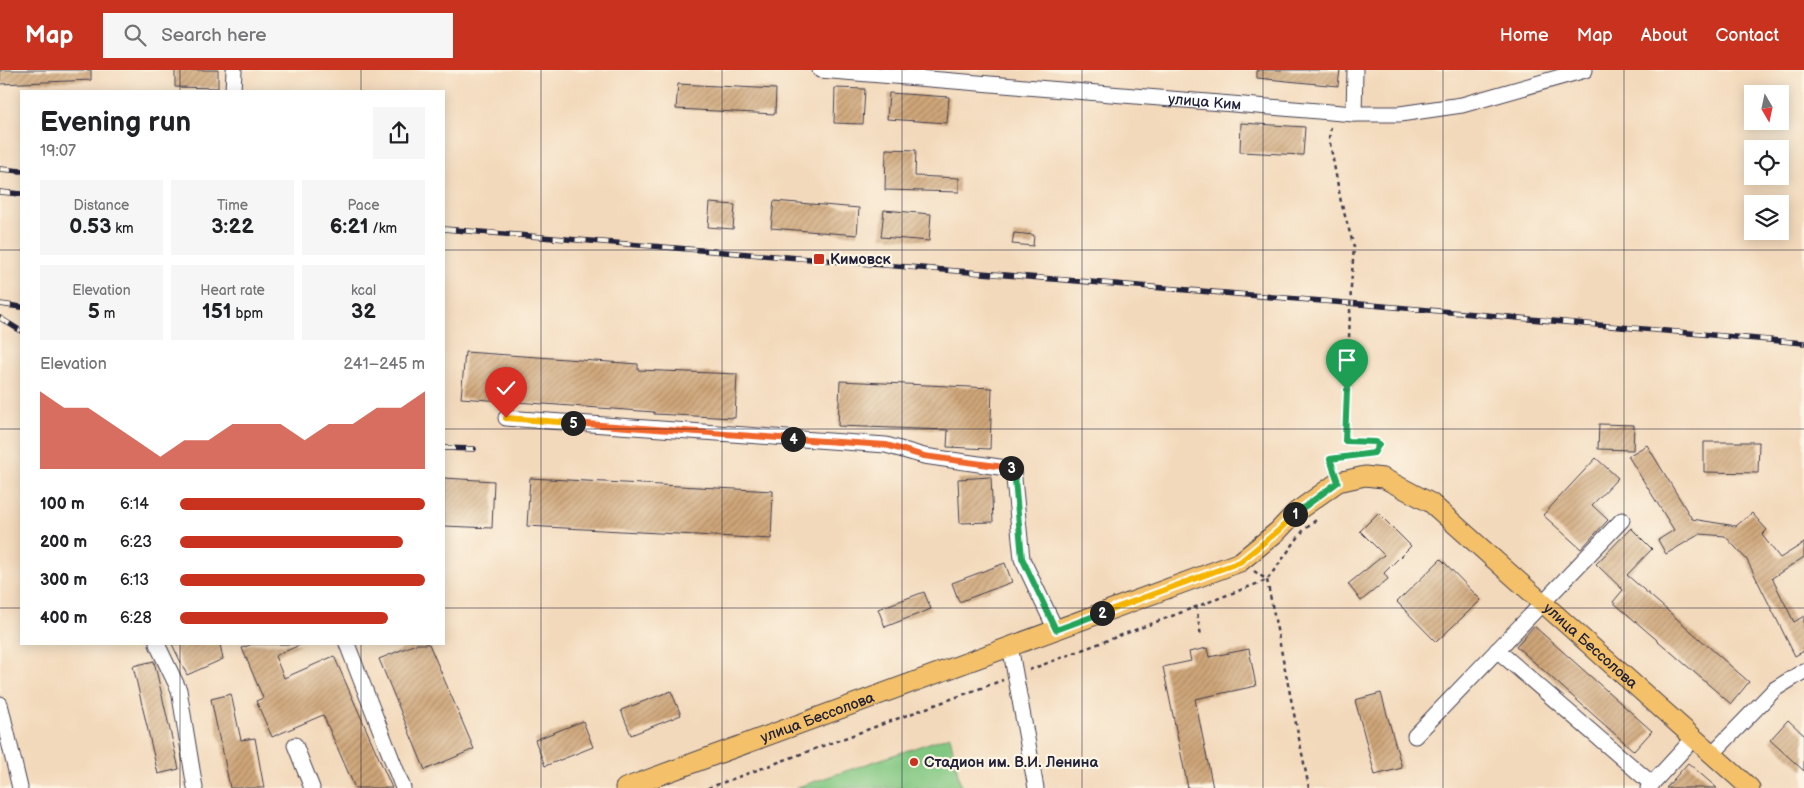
<!DOCTYPE html>
<html lang="en">
<head>
<meta charset="utf-8">
<style>
	body { margin:0; font-family:"Balsamiq Sans",sans-serif; background:#f6f6f6; color:#202124; height:100vh; display:flex; flex-direction:column; font-size:19px; white-space:nowrap }
	* { box-sizing:border-box; margin:0 }
	p { font-size:16px; color:#757577 }
	.icon { flex:none; width:28px; height:28px; fill:none; stroke:currentColor; stroke-width:2; stroke-linecap:round; stroke-linejoin:round }
	.map { position:relative; flex:1; overflow:hidden }
	.side { position:absolute; left:20px; top:20px; width:425px; height:555px; display:flex; flex-direction:column; background:#fff; border-radius:0px; box-shadow:0 2px 12px #0003 }
	.side>* { flex:none }
	.needle { width:32px; rotate:171deg }
	.tools { position:absolute; left:1744px; top:15px; display:grid; gap:10px }
	.tools a { display:grid; place-items:center; width:45px; height:45px; border-radius:0px; background:#fff; box-shadow:0 2px 12px #0003; font-size:25px }
	.pin { position:absolute; display:grid; place-items:center; width:42px; height:42px; color:#fff; margin:-51px -21px; border-radius:50% 50% 50% 0; rotate:-45deg; box-shadow:0 0 5px #0007 }
	.pin .icon { rotate:45deg }
	.km { position:absolute; width:25px; height:25px; margin:-12px; border-radius:50%; background:#222; color:#fff; font-size:14px; line-height:25px; text-align:center }
	.round { display:grid; place-items:center; flex:none; width:52px; height:52px; border-radius:0px; background:#f6f6f6 }
	.headline { display:flex; align-items:center; justify-content:space-between; height:85px; padding:0 20px }
	h1 { font-size:28px; font-weight:800; line-height:38px }
	.figures { display:grid; grid-template-columns:repeat(3,1fr); gap:8px; height:85px; padding:5px 20px }
	.figures div { display:grid; align-content:center; border-radius:0px; background:#f6f6f6; text-align:center }
	.figures b { font-size:21px; font-weight:800 }
	.figures small { font-size:14px; font-weight:400 }
	.figures p { font-size:14px }
	.chart { height:140px; padding:10px 20px }
	.chart p { display:flex; justify-content:space-between }
	.chart svg { width:100%; height:90px; margin-top:5px; fill:#c8321e; opacity:.7 }
	ul { padding:0 20px; list-style:none; font-size:16px }
	li { display:grid; grid-template-columns:80px 60px 1fr; align-items:center; height:38px }
	li i { height:12px; border-radius:6px; background:#c8321e }
	header { display:flex; align-items:center; gap:30px; box-sizing:border-box; height:70px; padding:0 25px; background:#c8321e; color:#fff }
	header strong { font-size:24px }
	nav { display:flex; gap:28px; margin-inline-start:auto; font-size:18px }
	.search { width:350px; height:45px; background:#f6f6f6; display:flex; align-items:center; gap:12px; box-sizing:border-box; padding:0 18px; border-radius:0px; color:#757577; font-size:19px }
	.map>svg:first-child { display:block }
	.green { fill:#81c781; stroke:#52745e }
	.building { fill:url(#building-hatch) }
	.lines { fill:none; stroke-linecap:round; stroke-linejoin:round }
	.minor-casing { stroke:#413d4e; stroke-width:17 }
	.major-casing { stroke:#413d4e; stroke-width:21 }
	.path { stroke:#413d4e; stroke-width:2.5; stroke-dasharray:4 4; stroke-linecap:butt }
	.minor { stroke:#fff; stroke-width:15 }
	.major { stroke:#f4c16b; stroke-width:19 }
	.rail-casing { stroke:#22223b; stroke-width:5.5 }
	.rail { stroke:#fcf5e5; stroke-width:4; stroke-dasharray:11; stroke-linecap:butt }
	.path-bridge { stroke:#413d4e; stroke-width:2.5; stroke-dasharray:4 4; stroke-linecap:butt }
	.split-1-casing { stroke:#fff; stroke-width:10 }
	.split-2-casing { stroke:#fff; stroke-width:10 }
	.split-3-casing { stroke:#fff; stroke-width:10 }
	.split-4-casing { stroke:#fff; stroke-width:10 }
	.split-5-casing { stroke:#fff; stroke-width:10 }
	.split-6-casing { stroke:#fff; stroke-width:10 }
	.split-1 { stroke:#22a559; stroke-width:6 }
	.split-2 { stroke:#f5b400; stroke-width:6 }
	.split-3 { stroke:#22a559; stroke-width:6 }
	.split-4 { stroke:#f0652b; stroke-width:6 }
	.split-5 { stroke:#f0652b; stroke-width:6 }
	.split-6 { stroke:#f5b400; stroke-width:6 }
	.grid { fill:none; stroke:#22223b; stroke-width:1; stroke-opacity:0.55 }
	.poi-dot { fill:#c8321e; stroke:#fcf5e5; stroke-width:2 }
	.labels { text-anchor:middle; stroke-width:4.5; stroke-linejoin:round; paint-order:stroke }
	.street-label { font-size:15px; fill:#22223b; stroke:#fcf5e5 }
	.poi-label { font-size:15px; font-weight:bold; fill:#22223b; stroke:#fcf5e5; text-anchor:start }
</style>
</head>
<body>
<header>
<strong>Map</strong>
<div class="search"><svg class="icon" aria-label="search" viewBox="0 0 24 24"><circle cx="10" cy="10" r="6"/><path d="M15 15l6 6"/></svg>Search here</div>
<nav><a>Home</a><a>Map</a><a>About</a><a>Contact</a></nav>
</header>
<div class="map">
<svg width="1804" height="718" viewBox="0 0 1804 718">
	<defs>
		<pattern id="building-hatch" width="6" height="6" patternUnits="userSpaceOnUse" patternTransform="scale(1.25)"><rect width="6" height="6" fill="#cfa679"/><path d="M-1 1l2-2M0 6l6-6M5 7l2-2" fill="none" stroke="#a88764"/></pattern>
	</defs>
	<rect width="100%" height="100%" fill="#fcf5e5"/>
	<filter id="ink" filterUnits="userSpaceOnUse"><feTurbulence type="fractalNoise" baseFrequency=".02" numOctaves="2"/><feDisplacementMap in="SourceGraphic" scale="10" xChannelSelector="R" yChannelSelector="G"/><feConvolveMatrix kernelMatrix="1 2 1 2 8 2 1 2 1" color-interpolation-filters="sRGB"/></filter>
	<filter id="wash" filterUnits="userSpaceOnUse"><feTurbulence type="fractalNoise" baseFrequency=".0096" numOctaves="4" result="noise"/><feDisplacementMap in="SourceGraphic" scale="20" xChannelSelector="R" yChannelSelector="G"/><feGaussianBlur stdDeviation="1.12" result="paint"/><feColorMatrix in="noise" values="0 0 0 0 0 0 0 0 0 0 0 0 0 0 0 0 0 1.4 0 .05"/><feComposite in="paint" operator="in"/></filter>
	<g filter="url(#wash)">
		<rect width="100%" height="100%" fill="#f3d9bb"/>
		<polygon class="green" points="950,666 961,718 795,718"/>
		<g id="blocks">
			<g class="building">
				<polygon points="0,0 91,0 91,10 0,14"/>
				<polygon points="175,0 218,0 218,18 175,17"/>
				<polygon points="1257,0 1340,0 1338,16 1257,8"/>
				<polygon points="678,14 776,19 775,44 676,39"/>
				<polygon points="835,18 865,19 863,54 834,53"/>
				<polygon points="889,23 949,27 947,53 887,49"/>
				<polygon points="1241,53 1305,57 1303,85 1240,82"/>
				<polygon points="886,79 916,80 915,106 959,108 959,122 885,120"/>
				<polygon points="774,131 859,138 857,165 771,158"/>
				<polygon points="710,133 735,135 733,159 708,157"/>
				<polygon points="884,140 931,144 929,171 881,167"/>
				<polygon points="1014,163 1034,165 1033,176 1012,174"/>
				<polygon points="465,282 638,294 638,300 737,304 735,348 654,344 654,342 461,328"/>
				<polygon points="840,311 992,318 990,379 947,377 948,360 838,356"/>
				<polygon points="1599,354 1634,355 1633,380 1598,379"/>
				<polygon points="1704,372 1759,372 1758,403 1704,402"/>
				<polygon points="1647,375 1692,449 1736,456 1752,443 1767,460 1762,465 1780,488 1804,473 1804,487 1772,508 1794,552 1804,546 1804,581 1795,586 1747,490 1725,466 1700,464 1666,484 1658,470 1674,460 1628,386"/>
				<polygon points="1596,388 1618,408 1592,435 1608,450 1581,479 1543,445"/>
				<polygon points="991,407 993,452 960,453 958,409"/>
				<polygon points="444,408 494,411 492,458 444,456"/>
				<polygon points="530,408 773,421 771,469 527,456"/>
				<polygon points="1378,443 1411,476 1384,503 1388,509 1361,531 1348,514 1384,485 1360,461"/>
				<polygon points="1631,458 1652,479 1627,505 1749,612 1731,634 1613,532 1623,520 1596,494"/>
				<polygon points="1441,489 1481,530 1436,572 1397,532"/>
				<polygon points="1005,493 1012,512 959,532 952,513"/>
				<polygon points="924,522 931,539 885,557 878,539"/>
				<polygon points="1534,556 1652,661 1634,681 1516,576"/>
				<polygon points="172,574 220,574 223,589 187,605"/>
				<polygon points="252,574 302,574 275,586 284,608 334,586 392,718 355,718 323,645 272,667 256,631 263,628 242,578"/>
				<polygon points="416,574 429,574 474,679 425,700 379,589"/>
				<polygon points="1207,578 1209,587 1249,579 1256,616 1195,629 1213,718 1188,718 1163,597 1191,591 1189,582"/>
				<polygon points="154,591 179,699 158,704 133,596"/>
				<polygon points="671,621 681,645 631,665 621,640"/>
				<polygon points="1381,623 1402,698 1375,705 1355,630"/>
				<polygon points="231,624 241,670 255,668 264,718 230,718 221,672 220,672 211,629"/>
				<polygon points="1788,650 1804,665 1804,701 1770,670"/>
				<polygon points="583,651 593,677 545,696 535,670"/>
				<polygon points="1688,693 1717,718 1666,718"/>
			</g>
		</g>
	</g>
	<g filter="url(#ink)">
		<use href="#blocks" fill-opacity="0" stroke="#413d4e" stroke-width="1"/>
		<g class="lines">
			<g class="minor-casing">
				<g id="minor">
					<path id="s1" d="M820,0L1354,44H1400L1462,35L1585,0"/>
					<polyline points="233,21 234,0"/>
					<polyline points="1354,44 1355,0"/>
					<polyline points="506,348 886,375 924,386 1013,399 1022,489 1056,560"/>
					<polyline points="157,574 179,620 195,718"/>
					<polyline points="347,574 403,718"/>
					<polyline points="1010,576 1036,718"/>
					<polyline points="1497,580 1652,714"/>
					<polyline points="0,634 20,718"/>
					<polyline points="1415,666 1622,450"/>
					<polyline points="295,675 312,718"/>
					<polyline points="1712,684 1775,619 1804,601"/>
					<polyline points="1648,718 1694,668"/>
				</g>
			</g>
			<g class="major-casing">
				<g id="major">
					<path id="s2" d="M625,718L1240,492L1278,461L1296,442L1338,412L1365,406L1383,408L1431,433L1750,718"/>
				</g>
			</g>
			<g class="path">
				<polyline points="1331,57 1329,68 1341,132 1354,177 1351,217"/>
				<polyline points="1333,396 1330,389 1374,383 1379,374 1376,372 1345,371"/>
				<polyline points="1254,501 1267,510 1309,718"/>
				<polyline points="1196,536 1201,566"/>
				<polyline points="1029,600 1267,510 1303,461 1316,450"/>
				<polyline points="708,718 1003,610"/>
			</g>
			<use href="#minor" class="minor"/>
			<use href="#major" class="major"/>
			<g class="rail-casing">
				<g id="rail">
					<polyline points="0,99 21,101"/>
					<polyline points="0,122 21,124"/>
					<polyline points="444,159 1371,235 1804,273"/>
					<polyline points="0,234 21,237"/>
					<polyline points="0,248 21,261"/>
					<polyline points="444,378 474,379"/>
				</g>
			</g>
			<use href="#rail" class="rail"/>
			<polyline class="path-bridge" points="1345,371 1351,217"/>
		</g>
	</g>
	<g class="lines" filter="url(#ink)">
		<g class="split-1-casing">
			<polyline id="split-1" points="1295,444 1338,412 1330,389 1374,383 1379,374 1376,372 1345,371 1347,320"/>
		</g>
		<g class="split-2-casing">
			<polyline id="split-2" points="1102,543 1240,492 1278,461 1295,444"/>
		</g>
		<g class="split-3-casing">
			<polyline id="split-3" points="1011,398 1014,399 1022,488 1056,560 1102,543"/>
		</g>
		<g class="split-4-casing">
			<polyline id="split-4" points="793,369 886,375 924,386 1011,398"/>
		</g>
		<g class="split-5-casing">
			<polyline id="split-5" points="573,353 793,369"/>
		</g>
		<g class="split-6-casing">
			<polyline id="split-6" points="506,348 573,353"/>
		</g>
		<use href="#split-1" class="split-1"/>
		<use href="#split-2" class="split-2"/>
		<use href="#split-3" class="split-3"/>
		<use href="#split-4" class="split-4"/>
		<use href="#split-5" class="split-5"/>
		<use href="#split-6" class="split-6"/>
	</g>
	<path class="grid" d="M180,0V21M361,0V21M541,0V718M722,0V718M902,0V718M1082,0V718M1263,0V718M1443,0V718M1624,0V718M0,180H21M444,180H1804M0,359H21M444,359H1804M0,538H21M444,538H1804M180,574V718M361,574V718"/>
	<g class="poi-dot">
		<rect x="813" y="183" width="12" height="12" rx="2.5"/>
		<circle cx="914" cy="692" r="5"/>
	</g>
	<g class="labels">
		<g class="street-label">
			<text dy="5" stroke="none"><textPath href="#s1" startOffset="386">улица Ким</textPath></text>
			<text dy="5" stroke="none"><textPath href="#s2" startOffset="1096">улица Бессолова</textPath></text>
			<text dy="5" stroke="none"><textPath href="#s2" startOffset="205">улица Бессолова</textPath></text>
		</g>
		<g class="poi-label">
			<text x="830" y="194">Кимовск</text>
			<text x="924" y="697">Стадион им. В.И. Ленина</text>
		</g>
	</g>
</svg>
<div class="tools">
<a><svg class="needle" viewBox="-14 -14 28 28"><path d="M0-13l5 13h-10z" fill="#e53935"/><path d="M0 13l5-13h-10z" fill="#757577"/></svg></a>
<a><svg class="icon" aria-label="locate" viewBox="0 0 24 24"><circle cx="12" cy="12" r="6"/><path d="M12 2v4M12 18v4M2 12h4M18 12h4"/></svg></a>
<a><svg class="icon" aria-label="layers" viewBox="0 0 24 24"><path d="M12 4l9 5-9 5-9-5zM3 14l9 5 9-5"/></svg></a>
</div>
<div class="pin" style="left:1347px;top:320px;background:#1e9e55"><svg class="icon" aria-label="arrive" viewBox="0 0 24 24"><path d="M6 21V4h12l-3 4 3 4H6"/></svg></div>
<div class="pin" style="left:506px;top:348px;background:#d93025"><svg class="icon" aria-label="check" viewBox="0 0 24 24"><path d="M5 12l5 5 9-10"/></svg></div>
<b class="km" style="left:1295px;top:444px">1</b>
<b class="km" style="left:1102px;top:543px">2</b>
<b class="km" style="left:1011px;top:398px">3</b>
<b class="km" style="left:793px;top:369px">4</b>
<b class="km" style="left:573px;top:353px">5</b>
<section class="side">
<div class="headline"><div><h1>Evening run</h1><p>19:07</p></div><a class="round"><svg class="icon" aria-label="share" viewBox="0 0 24 24"><path d="M12 15V3M7 8l5-5 5 5M5 13v7h14v-7"/></svg></a></div>
<div class="figures">
<div><p>Distance</p><b>0.53<small> km</small></b></div>
<div><p>Time</p><b>3:22</b></div>
<div><p>Pace</p><b>6:21<small> /km</small></b></div>
</div>
<div class="figures">
<div><p>Elevation</p><b>5<small> m</small></b></div>
<div><p>Heart rate</p><b>151<small> bpm</small></b></div>
<div><p>kcal</p><b>32</b></div>
</div>
<div class="chart"><p><span>Elevation</span>241–245 m</p>
<svg viewBox="0 0 160 44" preserveAspectRatio="none"><path d="M0 44V6L10 14L20 14L30 22L40 30L50 38L60 30L70 30L80 22L90 22L100 22L110 30L120 22L130 22L140 14L150 14L160 6V44z"/></svg>
</div>
<ul>
<li><b>100 m</b>6:14<i style="width:100%"></i></li>
<li><b>200 m</b>6:23<i style="width:91%"></i></li>
<li><b>300 m</b>6:13<i style="width:100%"></i></li>
<li><b>400 m</b>6:28<i style="width:85%"></i></li>
</ul>
</section>
</div>
</body>
</html>
